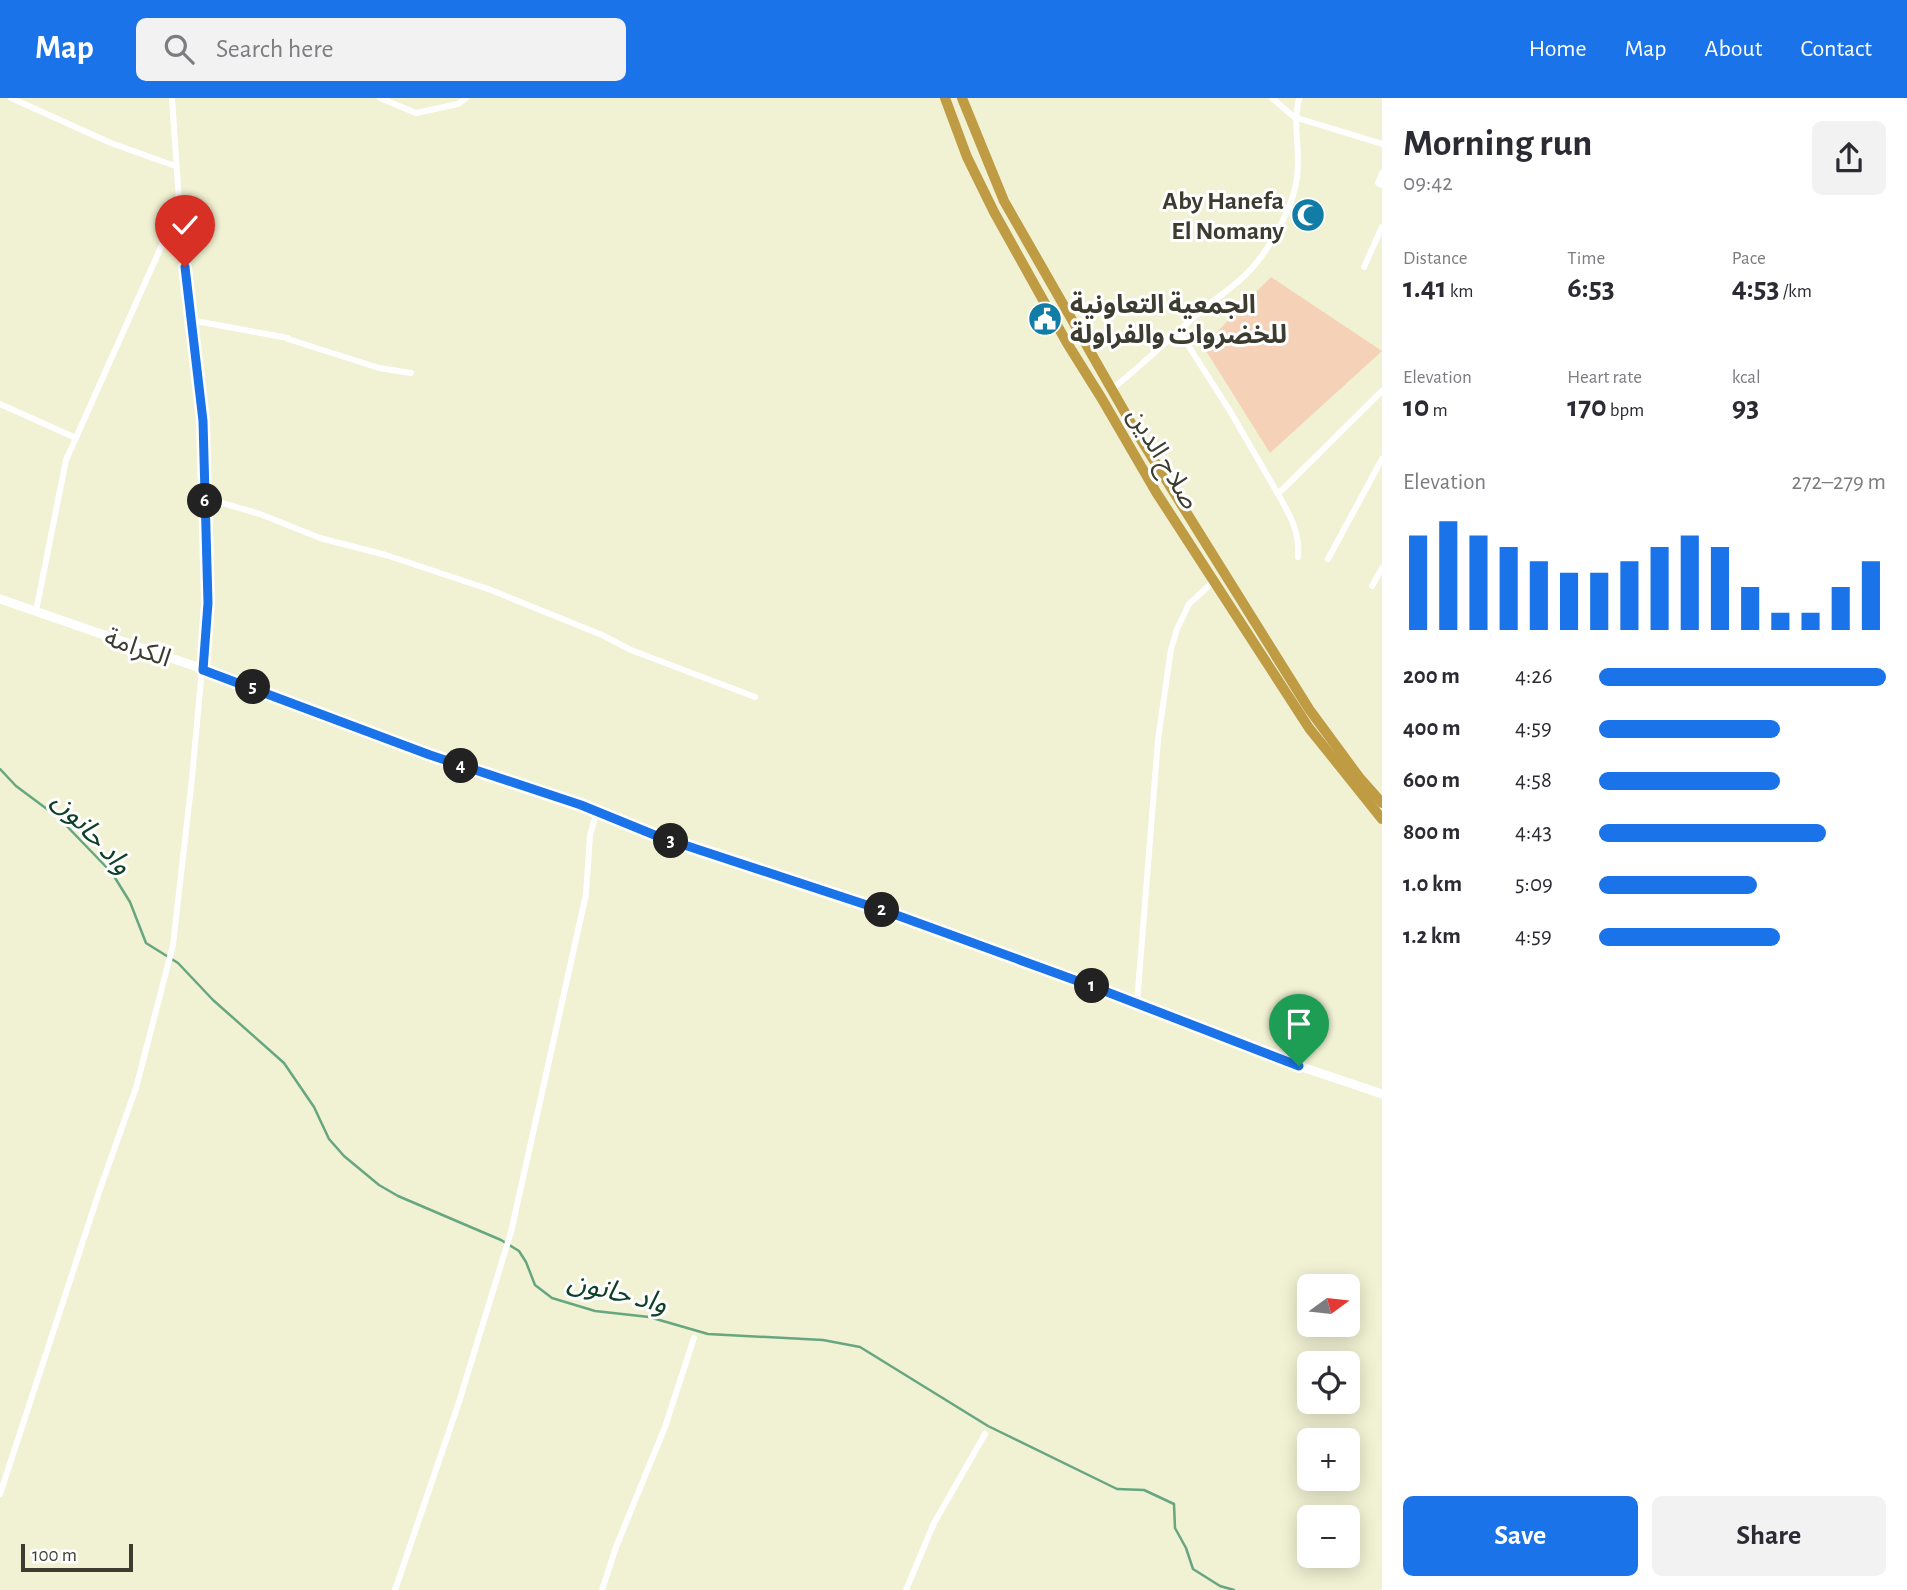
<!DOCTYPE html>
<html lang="en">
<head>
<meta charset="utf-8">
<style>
	body { margin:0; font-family:"Alegreya Sans","Noto Sans Arabic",sans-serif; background:#f2f2f3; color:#2b2b33; height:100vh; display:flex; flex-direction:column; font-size:26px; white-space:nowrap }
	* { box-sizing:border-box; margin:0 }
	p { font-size:23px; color:#7c7c81 }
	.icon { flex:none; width:38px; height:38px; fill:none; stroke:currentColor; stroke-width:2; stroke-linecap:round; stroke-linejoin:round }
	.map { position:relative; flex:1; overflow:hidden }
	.drawer { display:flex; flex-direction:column; background:#fff; width:525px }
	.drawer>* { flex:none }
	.needle { width:46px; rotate:75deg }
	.fabs { position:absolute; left:1297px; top:1176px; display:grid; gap:14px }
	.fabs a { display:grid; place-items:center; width:63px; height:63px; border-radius:10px; background:#fff; box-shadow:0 4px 18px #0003; font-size:35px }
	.scale { position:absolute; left:21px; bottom:18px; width:112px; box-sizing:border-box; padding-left:7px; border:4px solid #3c3c30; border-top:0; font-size:19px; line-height:24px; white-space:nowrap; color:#3c3c30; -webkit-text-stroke:5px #fff; paint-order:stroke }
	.pin { position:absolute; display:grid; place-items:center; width:60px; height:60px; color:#fff; margin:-72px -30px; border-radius:50% 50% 50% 0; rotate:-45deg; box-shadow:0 0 7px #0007 }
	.pin .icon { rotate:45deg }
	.km { position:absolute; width:35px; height:35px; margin:-18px; border-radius:50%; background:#222; color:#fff; font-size:19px; line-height:35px; text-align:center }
	.round { display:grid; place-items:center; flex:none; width:74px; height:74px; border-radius:10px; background:#f2f2f3 }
	.headline { display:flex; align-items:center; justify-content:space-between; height:119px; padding:0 21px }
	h1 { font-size:38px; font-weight:700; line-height:52px }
	.metrics { display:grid; grid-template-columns:repeat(3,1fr); gap:10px; height:119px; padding:7px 21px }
	.metrics div { display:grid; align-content:center }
	.metrics b { font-size:30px; font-weight:700 }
	.metrics small { font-size:19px; font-weight:400 }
	.metrics p { font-size:19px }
	.chart { height:196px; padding:14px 21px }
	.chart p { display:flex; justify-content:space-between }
	.chart svg { width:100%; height:126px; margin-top:7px; stroke:#1a73e8; stroke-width:6 }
	.action { display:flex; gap:14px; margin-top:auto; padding:14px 21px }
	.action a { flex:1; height:80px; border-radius:10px; background:#1a73e8; color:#fff; font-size:28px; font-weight:700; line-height:80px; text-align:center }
	.action a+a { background:#f2f2f3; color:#2b2b33 }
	ul { padding:0 21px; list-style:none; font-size:23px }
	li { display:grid; grid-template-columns:112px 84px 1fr; align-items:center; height:52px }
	li i { height:18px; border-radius:9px; background:#1a73e8 }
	header { display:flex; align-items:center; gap:42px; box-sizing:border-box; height:98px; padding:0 35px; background:#1a73e8; color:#fff }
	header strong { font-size:33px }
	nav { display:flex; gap:38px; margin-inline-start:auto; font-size:24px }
	.search { width:490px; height:63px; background:#f2f2f3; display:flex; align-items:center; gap:18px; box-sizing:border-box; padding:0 24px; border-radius:10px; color:#7c7c81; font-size:26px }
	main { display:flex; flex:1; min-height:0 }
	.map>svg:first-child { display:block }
	.green { fill:#f5d1b7 }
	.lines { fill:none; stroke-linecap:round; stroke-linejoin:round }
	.stream { stroke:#66a680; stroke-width:2.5 }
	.minor { stroke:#fff; stroke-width:6 }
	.secondary { stroke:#fff; stroke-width:9 }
	.trunk { stroke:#bf9b44; stroke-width:10 }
	.route-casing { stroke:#fff; stroke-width:14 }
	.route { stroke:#1a73e8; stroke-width:9 }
	.labels { text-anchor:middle; stroke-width:6; stroke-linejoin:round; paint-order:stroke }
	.poi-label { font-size:26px; font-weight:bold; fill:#3c3c30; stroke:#fff; text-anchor:end }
	.street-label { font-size:26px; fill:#3c3c30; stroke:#fff }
	.water-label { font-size:28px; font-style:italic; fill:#0d4127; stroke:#fff }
</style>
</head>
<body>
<header>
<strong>Map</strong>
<div class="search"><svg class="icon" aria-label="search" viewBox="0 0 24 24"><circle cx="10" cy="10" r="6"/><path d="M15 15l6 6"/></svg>Search here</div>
<nav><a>Home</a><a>Map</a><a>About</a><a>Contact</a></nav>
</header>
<main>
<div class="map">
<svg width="1382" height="1492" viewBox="0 0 1382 1492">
	<rect width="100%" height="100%" fill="#f1f1d3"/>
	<polygon class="green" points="1271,179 1382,253 1270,355 1203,248"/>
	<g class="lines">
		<polyline class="stream" points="0,671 16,688 59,720 112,775 130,804 146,845 178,865 213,902 284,965 314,1009 329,1041 344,1058 379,1087 398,1098 501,1142 519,1153 526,1164 535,1187 552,1200 595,1213 649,1219 708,1236 823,1242 860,1249 988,1328 1117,1391 1144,1392 1174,1406 1175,1430 1186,1450 1193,1471 1220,1488 1234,1492"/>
		<g class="minor">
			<polyline points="11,0 111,45 175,68"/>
			<polyline points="380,0 416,15 458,6 466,0"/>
			<polyline points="1272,0 1294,19 1382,46"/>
			<polyline points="1382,75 1378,85 1382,87"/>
			<polyline points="1364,169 1382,129"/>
			<polyline points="190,222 288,240"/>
			<polyline points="1179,233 1230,313 1278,396 1382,293"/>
			<polyline points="288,241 379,270 411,275"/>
			<path d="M1111,292C1142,267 1170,240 1200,214C1213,202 1228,193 1241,181C1266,159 1293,112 1297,79C1301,52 1292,29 1299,0"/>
			<polyline points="0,306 76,340"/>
			<path d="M1278,396C1290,417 1300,434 1298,459"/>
			<polyline points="205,400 260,416 320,440 386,457 491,492 602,537 631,552 755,599"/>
			<polyline points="1328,461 1382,361"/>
			<polyline points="1372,488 1382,470"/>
			<polyline points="36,513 66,362 165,140 179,115"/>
			<polyline points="1137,905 1158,642 1171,551 1177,531 1189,506 1214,483"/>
			<polyline points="0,1396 100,1091 136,990 173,847 192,680 208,505 203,323 182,147 172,0"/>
			<polyline points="395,1492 459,1304 511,1134 586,796 590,737 597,714"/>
			<polyline points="602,1492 616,1449 665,1329 694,1240"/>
			<polyline points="906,1492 934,1425 985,1336"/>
		</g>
		<polyline class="secondary" points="0,501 226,579 430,657 581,707 657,738 888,814 1094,889 1299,968 1382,996"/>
		<g class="trunk">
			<polyline points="945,0 967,59 994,114 1067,245 1102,301 1156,394 1309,630 1382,721"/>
			<polyline points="962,0 1004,103 1135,332 1309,611 1359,679 1382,705"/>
		</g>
	</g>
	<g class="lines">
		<g class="route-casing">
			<polyline id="route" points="185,169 203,323 208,505 203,572 430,657 581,707 657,738 888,814 1094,889 1299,968"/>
		</g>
		<use href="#route" class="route"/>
	</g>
	<defs>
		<g id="mosque-disc" transform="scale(1.75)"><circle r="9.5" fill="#117da6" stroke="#fff"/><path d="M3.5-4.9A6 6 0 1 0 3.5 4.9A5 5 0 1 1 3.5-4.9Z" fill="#fff"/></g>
		<g id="civic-disc" transform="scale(1.75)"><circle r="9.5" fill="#117da6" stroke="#fff"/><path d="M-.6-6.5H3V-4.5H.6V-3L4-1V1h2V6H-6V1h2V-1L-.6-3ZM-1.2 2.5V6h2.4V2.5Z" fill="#fff"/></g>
	</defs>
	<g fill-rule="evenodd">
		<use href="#mosque-disc" x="1308" y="117"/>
		<use href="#civic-disc" x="1045" y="221"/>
	</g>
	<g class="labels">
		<g class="poi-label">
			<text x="1284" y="111">Aby Hanefa<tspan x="1284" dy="30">El Nomany</tspan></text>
			<text x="1070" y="215" text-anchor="start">الجمعية التعاونية<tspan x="1070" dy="30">للخضروات والفراولة</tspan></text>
		</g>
		<g class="street-label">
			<text transform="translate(1164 360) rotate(59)" y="9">صلاح الدين</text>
			<text transform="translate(138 549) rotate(20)" y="9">الكرامة</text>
		</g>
		<g class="water-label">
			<text transform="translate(93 734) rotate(47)" y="10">واد حانون</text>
			<text transform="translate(618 1193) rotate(14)" y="10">واد حانون</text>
		</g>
	</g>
</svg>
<div class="fabs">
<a><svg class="needle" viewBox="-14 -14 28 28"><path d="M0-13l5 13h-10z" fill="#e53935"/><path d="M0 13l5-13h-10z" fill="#7c7c81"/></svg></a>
<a><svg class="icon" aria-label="locate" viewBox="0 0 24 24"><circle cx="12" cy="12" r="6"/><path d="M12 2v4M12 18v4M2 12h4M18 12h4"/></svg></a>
<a>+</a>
<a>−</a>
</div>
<div class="scale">100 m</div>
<div class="pin" style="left:1299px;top:968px;background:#1e9e55"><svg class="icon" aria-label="arrive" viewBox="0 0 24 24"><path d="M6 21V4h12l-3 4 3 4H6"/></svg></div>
<div class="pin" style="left:185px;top:169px;background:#d93025"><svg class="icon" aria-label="check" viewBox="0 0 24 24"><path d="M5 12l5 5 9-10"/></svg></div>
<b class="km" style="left:1092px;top:888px">1</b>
<b class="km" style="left:882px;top:812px">2</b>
<b class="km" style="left:671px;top:743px">3</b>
<b class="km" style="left:461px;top:668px">4</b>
<b class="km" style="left:253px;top:589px">5</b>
<b class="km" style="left:205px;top:403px">6</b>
</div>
<section class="drawer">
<div class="headline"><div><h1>Morning run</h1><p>09:42</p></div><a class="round"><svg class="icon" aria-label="share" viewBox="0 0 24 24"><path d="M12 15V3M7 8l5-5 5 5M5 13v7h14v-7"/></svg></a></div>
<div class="metrics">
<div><p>Distance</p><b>1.41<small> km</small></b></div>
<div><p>Time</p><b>6:53</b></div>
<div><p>Pace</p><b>4:53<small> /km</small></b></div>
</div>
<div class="metrics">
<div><p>Elevation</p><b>10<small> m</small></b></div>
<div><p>Heart rate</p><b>170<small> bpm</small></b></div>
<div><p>kcal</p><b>93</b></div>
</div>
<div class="chart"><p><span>Elevation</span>272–279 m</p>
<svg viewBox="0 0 160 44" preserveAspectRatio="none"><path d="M5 44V11M15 44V6M25 44V11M35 44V15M45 44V20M55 44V24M65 44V24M75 44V20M85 44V15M95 44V11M105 44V15M115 44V29M125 44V38M135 44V38M145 44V29M155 44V20"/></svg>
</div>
<ul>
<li><b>200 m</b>4:26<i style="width:100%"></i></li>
<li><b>400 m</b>4:59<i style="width:63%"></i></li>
<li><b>600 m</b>4:58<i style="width:63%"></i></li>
<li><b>800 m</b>4:43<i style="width:79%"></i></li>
<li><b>1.0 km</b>5:09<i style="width:55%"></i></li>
<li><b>1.2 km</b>4:59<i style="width:63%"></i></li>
</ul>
<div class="action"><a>Save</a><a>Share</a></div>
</section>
</main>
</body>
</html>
